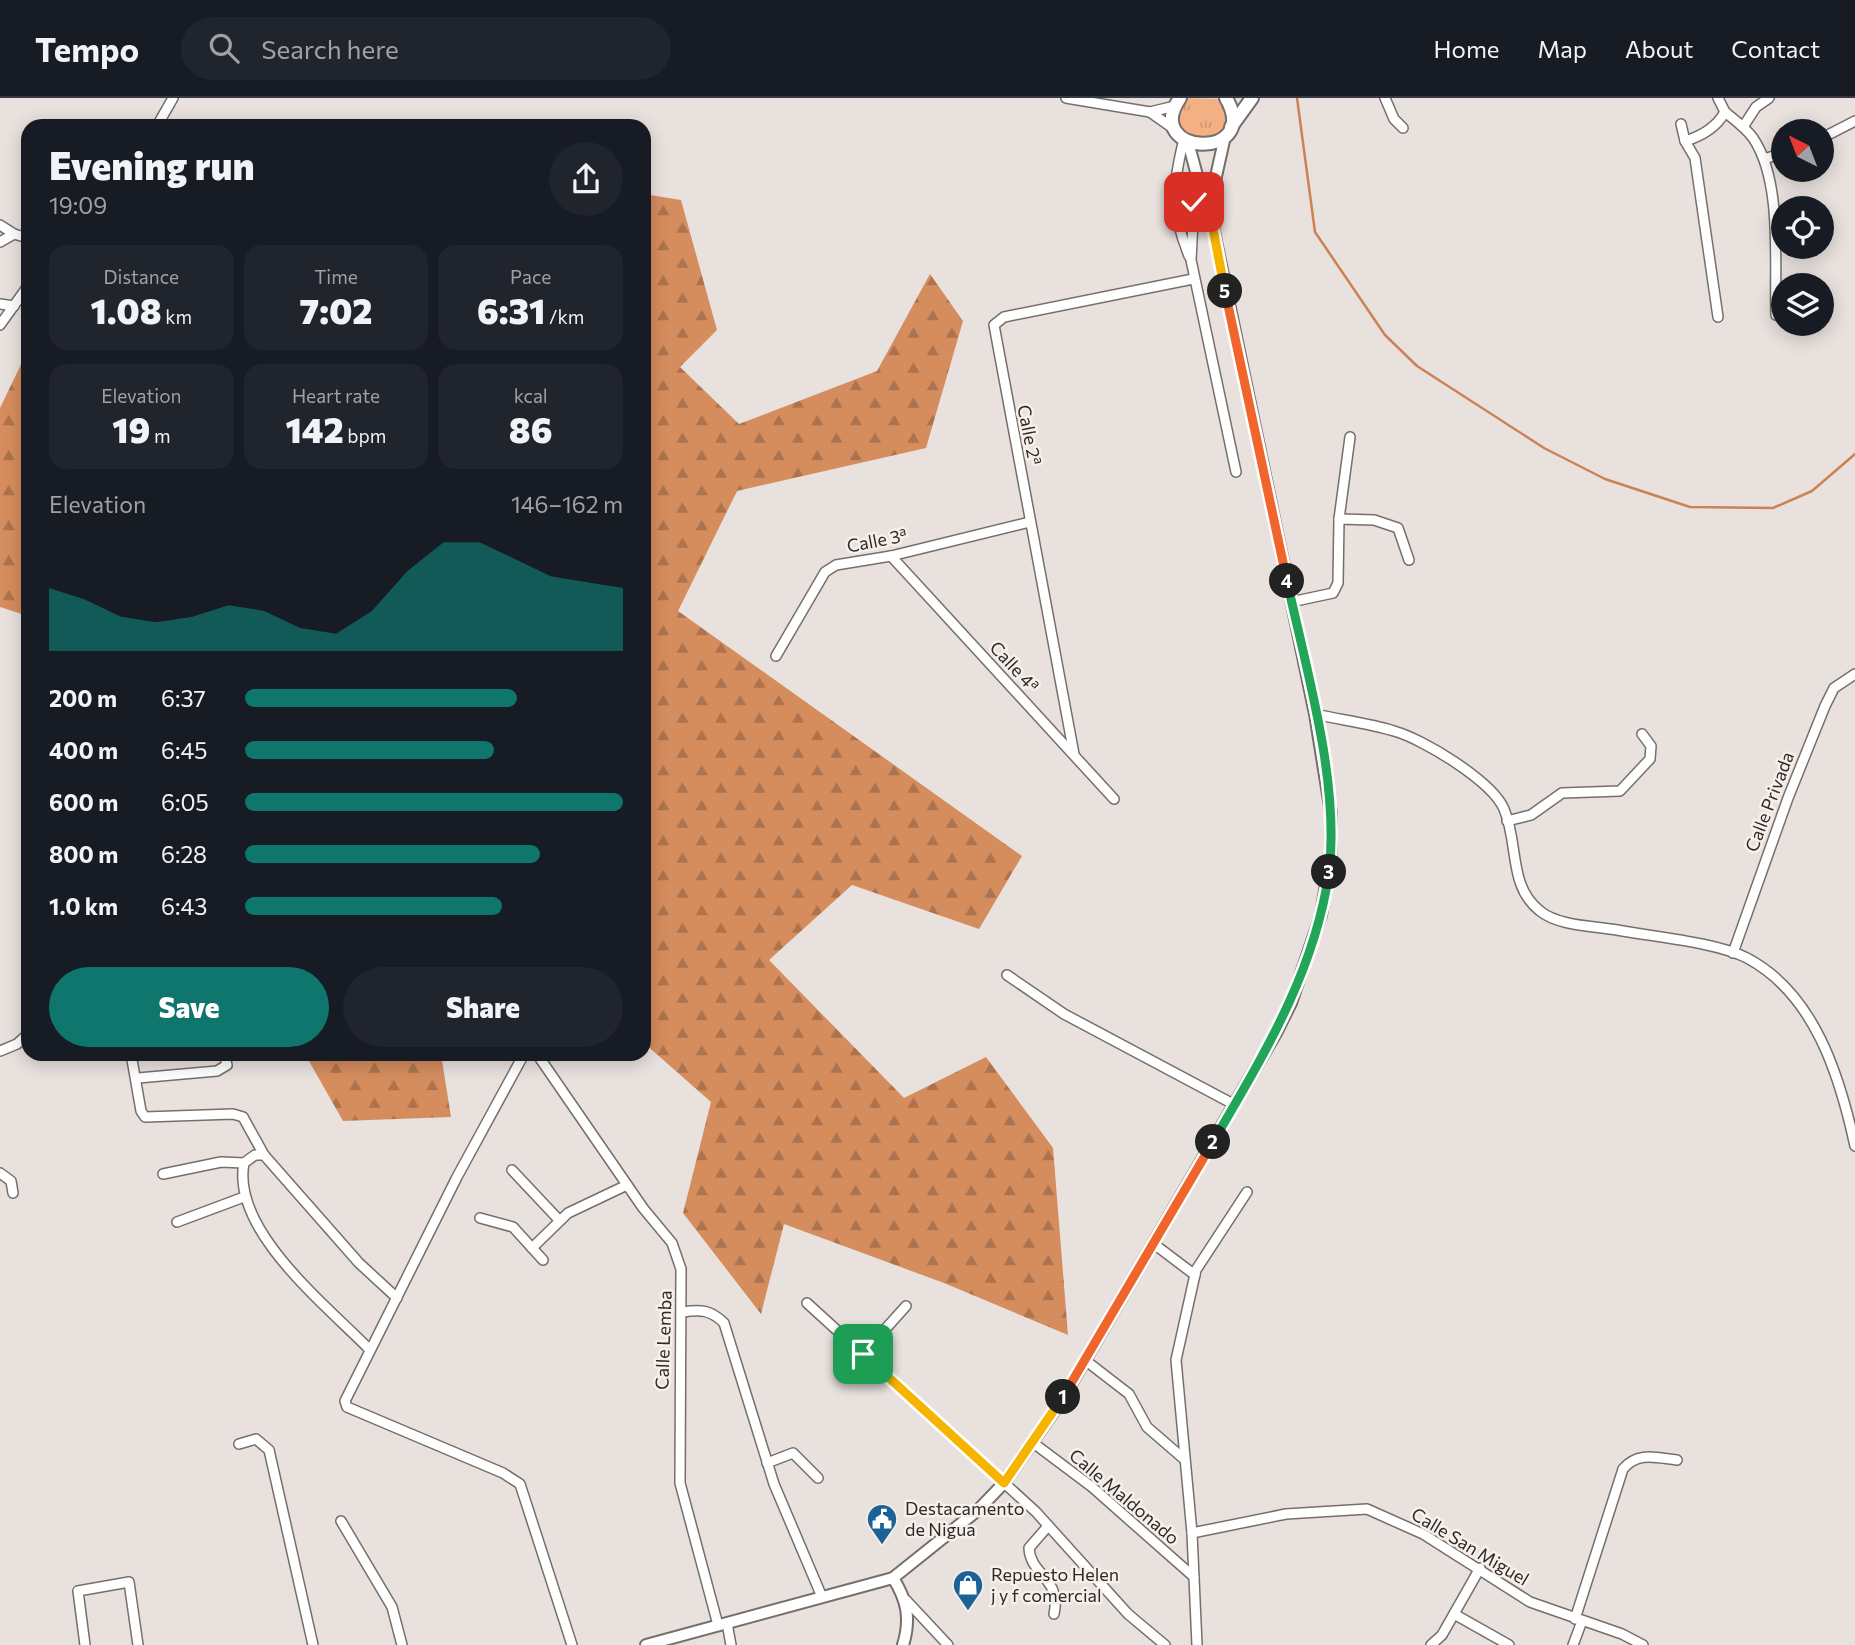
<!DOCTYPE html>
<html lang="en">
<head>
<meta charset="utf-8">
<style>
	body { margin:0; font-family:Commissioner,sans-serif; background:#20242c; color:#f1f3f6; height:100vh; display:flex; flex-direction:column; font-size:26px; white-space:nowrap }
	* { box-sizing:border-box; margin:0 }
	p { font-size:23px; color:#9ea1a6 }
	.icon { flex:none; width:38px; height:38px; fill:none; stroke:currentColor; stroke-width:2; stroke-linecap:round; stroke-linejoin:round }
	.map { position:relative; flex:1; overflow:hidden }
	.details { position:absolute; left:21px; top:21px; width:630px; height:942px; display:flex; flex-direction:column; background:#171b24; border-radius:21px; box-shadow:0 4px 18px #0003 }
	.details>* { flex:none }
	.needle { width:46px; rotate:318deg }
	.controls { position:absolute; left:1771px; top:21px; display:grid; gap:14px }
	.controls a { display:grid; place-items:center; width:63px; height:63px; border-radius:50%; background:#171b24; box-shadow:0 4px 18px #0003; font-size:35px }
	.pin { position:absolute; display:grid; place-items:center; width:60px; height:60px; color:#fff; margin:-30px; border-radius:14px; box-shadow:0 4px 10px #0006 }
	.km { position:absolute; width:35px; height:35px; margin:-18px; border-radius:50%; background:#222; color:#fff; font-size:19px; line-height:35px; text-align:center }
	.round { display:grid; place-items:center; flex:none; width:74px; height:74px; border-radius:37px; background:#20242c }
	.overview { display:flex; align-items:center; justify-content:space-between; height:119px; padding:0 28px }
	h1 { font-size:38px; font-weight:800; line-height:52px }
	.figures { display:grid; grid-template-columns:repeat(3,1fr); gap:10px; height:119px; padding:7px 28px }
	.figures div { display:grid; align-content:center; border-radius:18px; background:#20242c; text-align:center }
	.figures b { font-size:35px; font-weight:800 }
	.figures small { font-size:19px; font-weight:400 }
	.figures p { font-size:19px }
	.chart { height:196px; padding:14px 28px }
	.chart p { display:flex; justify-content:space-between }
	.chart svg { width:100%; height:126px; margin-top:7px; fill:#0f766e; opacity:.7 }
	.cta { display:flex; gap:14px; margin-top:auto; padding:14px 28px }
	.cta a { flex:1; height:80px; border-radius:42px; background:#0f766e; color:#fff; font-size:28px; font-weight:800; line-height:80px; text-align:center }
	.cta a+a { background:#20242c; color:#f1f3f6 }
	ul { padding:0 28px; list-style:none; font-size:23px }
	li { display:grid; grid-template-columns:112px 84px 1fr; align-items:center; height:52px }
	li i { height:18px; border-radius:9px; background:#0f766e }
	header { display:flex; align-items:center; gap:42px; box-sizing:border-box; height:98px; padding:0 35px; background:#171b24; border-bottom:2px solid #363941 }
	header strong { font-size:33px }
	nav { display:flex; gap:38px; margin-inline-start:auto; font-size:24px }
	.search { width:490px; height:63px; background:#20242c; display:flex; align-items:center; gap:18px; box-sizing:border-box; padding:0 24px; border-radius:38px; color:#9ea1a6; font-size:26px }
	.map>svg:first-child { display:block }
	.grass { fill:url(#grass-tufts) }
	.forest { fill:url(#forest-firs) }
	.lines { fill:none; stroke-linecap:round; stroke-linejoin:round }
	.stream { stroke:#cb8355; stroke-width:2.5 }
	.minor-casing { stroke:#756f6b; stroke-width:12 }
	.tertiary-casing { stroke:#756f6b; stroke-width:14 }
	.secondary-casing { stroke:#756f6b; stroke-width:16 }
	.minor { stroke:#fff; stroke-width:9 }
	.tertiary { stroke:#fff; stroke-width:10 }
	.secondary { stroke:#fff; stroke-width:12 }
	.split-1-casing { stroke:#fff; stroke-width:14 }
	.split-2-casing { stroke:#fff; stroke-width:14 }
	.split-3-casing { stroke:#fff; stroke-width:14 }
	.split-4-casing { stroke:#fff; stroke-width:14 }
	.split-5-casing { stroke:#fff; stroke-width:14 }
	.split-6-casing { stroke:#fff; stroke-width:14 }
	.split-1 { stroke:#f5b400; stroke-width:9 }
	.split-2 { stroke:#f0652b; stroke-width:9 }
	.split-3 { stroke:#22a559; stroke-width:9 }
	.split-4 { stroke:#22a559; stroke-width:9 }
	.split-5 { stroke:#f0652b; stroke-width:9 }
	.split-6 { stroke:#f5b400; stroke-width:9 }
	.labels { text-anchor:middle; stroke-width:5; stroke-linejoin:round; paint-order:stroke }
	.street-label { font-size:18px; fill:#2c2928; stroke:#f6efea }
	.poi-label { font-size:18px; fill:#2c2928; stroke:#f6efea; text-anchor:start }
</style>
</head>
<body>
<header>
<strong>Tempo</strong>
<div class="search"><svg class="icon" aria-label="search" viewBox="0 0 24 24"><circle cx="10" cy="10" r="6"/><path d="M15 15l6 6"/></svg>Search here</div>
<nav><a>Home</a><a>Map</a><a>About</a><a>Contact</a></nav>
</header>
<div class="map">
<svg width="1855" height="1547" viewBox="0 0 1855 1547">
	<defs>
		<pattern id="grass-tufts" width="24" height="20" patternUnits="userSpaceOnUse" patternTransform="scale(1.75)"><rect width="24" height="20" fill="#f4b085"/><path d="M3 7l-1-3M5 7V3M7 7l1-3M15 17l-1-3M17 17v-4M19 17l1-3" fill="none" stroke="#d19773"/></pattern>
		<pattern id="forest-firs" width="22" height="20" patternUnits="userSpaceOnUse" patternTransform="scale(1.75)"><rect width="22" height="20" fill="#d58d5e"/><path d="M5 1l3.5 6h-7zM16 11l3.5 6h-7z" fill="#ad734e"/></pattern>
	</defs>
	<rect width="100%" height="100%" fill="#e9e1dd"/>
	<path class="grass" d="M1185,0L1222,1L1228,18L1223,34L1208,44L1185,38C1177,24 1175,14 1185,0Z"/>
	<g class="forest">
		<polygon points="644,96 681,102 717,232 680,269 739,326 877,273 930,176 963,223 926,350 737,393 678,513 1022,758 979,831 852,787 769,862 904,1000 986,959 1053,1050 1068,1237 944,1185 784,1126 761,1216 683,1115 711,1004 644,945"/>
		<polygon points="28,252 28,518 0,509 0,310"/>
		<polygon points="305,956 441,956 451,1019 343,1023"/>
	</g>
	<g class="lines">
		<polyline class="stream" points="1297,0 1315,134 1385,237 1417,268 1544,350 1605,381 1690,409 1773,410 1812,393 1855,356"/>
		<g class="minor-casing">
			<g id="minor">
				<polyline points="1066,0 1150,14 1175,8"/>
				<polyline points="1385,0 1394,21 1403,30"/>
				<polyline points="1150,14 1177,33"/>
				<path d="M1725,14C1735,22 1746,30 1753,40C1783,84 1774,166 1776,217"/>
				<polyline points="1681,26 1685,43 1695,60 1718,219"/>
				<polyline points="157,28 173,0"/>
				<polyline points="1743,29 1756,9 1769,0"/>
				<polyline points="1822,40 1855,23"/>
				<path d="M1184,41C1172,88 1171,113 1189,158"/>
				<path d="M1685,43C1702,38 1716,30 1725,14L1718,0"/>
				<polyline points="1764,61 1783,55"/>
				<polyline points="1215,78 1194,104 1191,162 1236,374"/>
				<polyline points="0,127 14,136"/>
				<polyline points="0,144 14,136 28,140"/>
				<polyline points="0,206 14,208"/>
				<polyline points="0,227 28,188"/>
				<polyline points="1339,421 1350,339"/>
				<polyline points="891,458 1114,701"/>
				<polyline points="1291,504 1333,495 1338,485 1339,421 1374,422 1398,430 1409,462"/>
				<polyline points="776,558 825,474 836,467 891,458 1030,424"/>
				<path d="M1315,616C1341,622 1368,625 1394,633C1423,641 1492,683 1504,711C1519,746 1508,788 1540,813C1558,828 1595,828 1617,832C1654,839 1715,844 1747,860C1815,896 1840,979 1855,1048"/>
				<polyline points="1074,656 994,227 1004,219 1193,181"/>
				<polyline points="1507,723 1531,717 1562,695 1620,693 1650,661 1651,648 1642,636"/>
				<polyline points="1733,855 1788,700 1825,608 1834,590 1855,576"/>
				<polyline points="1007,877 1064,916 1235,1007"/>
				<polyline points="0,953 17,946 28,936"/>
				<polyline points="131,956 141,1013 145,1019 233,1016 243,1019 264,1057"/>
				<polyline points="524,956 457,1079 345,1303 347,1309 503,1375 520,1386 572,1547"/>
				<polyline points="537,956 643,1110 672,1145 681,1171 680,1385 718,1527"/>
				<polyline points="138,980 217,973 227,967 224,956"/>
				<polyline points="512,1072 559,1122"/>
				<polyline points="0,1075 11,1083 13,1095"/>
				<polyline points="163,1076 221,1064 244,1065"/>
				<polyline points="480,1120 513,1129 543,1162"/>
				<polyline points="177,1124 244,1099"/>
				<polyline points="1154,1146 1195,1177"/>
				<polyline points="532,1150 568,1115 627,1087"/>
				<polyline points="807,1205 1036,1414 1128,1516 1165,1547"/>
				<path d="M683,1214C700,1211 711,1212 724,1225L774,1386L822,1499"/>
				<path d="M369,1251C326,1207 231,1132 244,1065L255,1057H264L359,1165L397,1200"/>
				<polyline points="863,1256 906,1208"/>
				<polyline points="1085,1262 1129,1296 1147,1329 1184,1361"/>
				<polyline points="1032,1344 1092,1389 1194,1479"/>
				<polyline points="239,1346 256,1341 269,1352 313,1547"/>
				<polyline points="767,1365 793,1355 818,1380"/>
				<polyline points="341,1423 392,1509 402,1547"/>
				<path d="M1048,1428L1029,1450C1030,1477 1062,1480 1054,1516"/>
				<polyline points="1192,1435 1286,1416 1367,1411 1423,1436 1530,1504 1622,1536 1643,1547"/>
				<polyline points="906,1502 948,1547"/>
				<polyline points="1454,1516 1509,1547"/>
				<path d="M1575,1521L1623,1371C1638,1353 1657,1360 1677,1362"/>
				<polyline points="727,1525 731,1547"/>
				<polyline points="85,1547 78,1493 129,1484 138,1547"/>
				<polyline points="1197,1547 1192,1435 1176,1262 1196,1172 1247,1094"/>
				<polyline points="1431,1547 1442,1537 1480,1470"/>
				<polyline points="1573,1547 1582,1523"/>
			</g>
		</g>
		<g class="tertiary-casing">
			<g id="tertiary">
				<polyline points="1209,110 1225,38"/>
				<path d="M893,1480C907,1502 911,1521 903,1547"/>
				<polyline points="646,1547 893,1480 978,1412 1004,1385 1063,1300 1276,935 1291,905 1321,817 1331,755 1331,715 1315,616 1209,110 1201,92 1188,44"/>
			</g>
		</g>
		<g class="secondary-casing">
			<g id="secondary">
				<path d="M1180,0C1140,58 1263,64 1226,0"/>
				<polyline points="1231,29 1252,0"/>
			</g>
		</g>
		<use href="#minor" class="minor"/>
		<use href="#tertiary" class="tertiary"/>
		<use href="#secondary" class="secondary"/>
	</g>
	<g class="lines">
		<g class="split-1-casing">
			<polyline id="split-1" points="863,1256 1004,1385 1063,1299"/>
		</g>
		<g class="split-2-casing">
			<polyline id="split-2" points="1063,1299 1213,1044"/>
		</g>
		<g class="split-3-casing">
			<path id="split-3" d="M1213,1044C1263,958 1315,874 1329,774"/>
		</g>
		<g class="split-4-casing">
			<path id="split-4" d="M1287,483C1306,571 1340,684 1329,774"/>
		</g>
		<g class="split-5-casing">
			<polyline id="split-5" points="1225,193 1287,483"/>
		</g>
		<g class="split-6-casing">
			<polyline id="split-6" points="1194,104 1201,92 1209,110 1225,193"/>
		</g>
		<use href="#split-1" class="split-1"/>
		<use href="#split-2" class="split-2"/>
		<use href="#split-3" class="split-3"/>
		<use href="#split-4" class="split-4"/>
		<use href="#split-5" class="split-5"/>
		<use href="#split-6" class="split-6"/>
	</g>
	<defs>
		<g id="civic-pin" transform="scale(1.575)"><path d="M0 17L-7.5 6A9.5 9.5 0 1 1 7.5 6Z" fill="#1b6397" stroke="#f6efea"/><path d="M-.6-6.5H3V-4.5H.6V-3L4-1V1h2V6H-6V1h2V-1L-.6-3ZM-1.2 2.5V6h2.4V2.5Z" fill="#fff"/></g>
		<g id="shop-pin" transform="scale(1.575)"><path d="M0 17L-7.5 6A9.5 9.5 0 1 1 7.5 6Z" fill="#1b6397" stroke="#f6efea"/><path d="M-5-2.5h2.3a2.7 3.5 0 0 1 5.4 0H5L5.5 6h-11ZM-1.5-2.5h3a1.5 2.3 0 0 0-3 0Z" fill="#fff"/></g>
	</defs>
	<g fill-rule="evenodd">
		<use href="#civic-pin" x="882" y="1421"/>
		<use href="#shop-pin" x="968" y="1487"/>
	</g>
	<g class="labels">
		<g class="street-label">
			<text transform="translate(1029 337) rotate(79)" y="6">Calle 2ª</text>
			<text transform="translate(877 443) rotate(-11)" y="6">Calle 3ª</text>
			<text transform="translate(1014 569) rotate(47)" y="6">Calle 4ª</text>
			<text transform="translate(1770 704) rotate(-69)" y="6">Calle Privada</text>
			<text transform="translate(664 1242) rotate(-88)" y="6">Calle Lemba</text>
			<text transform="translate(1124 1399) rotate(40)" y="6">Calle Maldonado</text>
			<text transform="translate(1470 1449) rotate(31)" y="6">Calle San Miguel</text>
		</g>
		<g class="poi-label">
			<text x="905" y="1417">Destacamento<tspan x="905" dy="21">de Nigua</tspan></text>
			<text x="991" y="1483">Repuesto Helen<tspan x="991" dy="21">j y f comercial</tspan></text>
		</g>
	</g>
</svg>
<div class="controls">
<a><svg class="needle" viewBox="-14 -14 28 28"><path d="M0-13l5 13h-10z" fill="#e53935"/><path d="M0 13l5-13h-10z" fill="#9ea1a6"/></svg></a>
<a><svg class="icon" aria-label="locate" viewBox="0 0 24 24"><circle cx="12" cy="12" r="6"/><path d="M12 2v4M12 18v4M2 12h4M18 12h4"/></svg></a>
<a><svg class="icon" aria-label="layers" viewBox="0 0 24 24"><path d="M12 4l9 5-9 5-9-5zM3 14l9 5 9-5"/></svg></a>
</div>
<div class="pin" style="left:863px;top:1256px;background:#1e9e55"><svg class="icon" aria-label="arrive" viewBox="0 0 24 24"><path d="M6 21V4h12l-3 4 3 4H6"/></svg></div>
<div class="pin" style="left:1194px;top:104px;background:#d93025"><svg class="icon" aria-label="check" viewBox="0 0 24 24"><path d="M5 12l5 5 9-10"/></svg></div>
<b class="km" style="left:1063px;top:1299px">1</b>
<b class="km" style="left:1213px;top:1044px">2</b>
<b class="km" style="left:1329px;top:774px">3</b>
<b class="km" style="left:1287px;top:483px">4</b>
<b class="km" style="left:1225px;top:193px">5</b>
<section class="details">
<div class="overview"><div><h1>Evening run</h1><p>19:09</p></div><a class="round"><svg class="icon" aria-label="share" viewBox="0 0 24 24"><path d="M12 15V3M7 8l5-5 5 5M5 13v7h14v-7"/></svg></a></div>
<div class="figures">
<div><p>Distance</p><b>1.08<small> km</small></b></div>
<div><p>Time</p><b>7:02</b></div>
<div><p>Pace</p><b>6:31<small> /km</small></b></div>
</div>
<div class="figures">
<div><p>Elevation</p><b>19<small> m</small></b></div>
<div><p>Heart rate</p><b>142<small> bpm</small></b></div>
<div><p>kcal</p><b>86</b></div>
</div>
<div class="chart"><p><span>Elevation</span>146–162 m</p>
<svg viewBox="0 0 160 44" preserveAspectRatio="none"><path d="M0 44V22L10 26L20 32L30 34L40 32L50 28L60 30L70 36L80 38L90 30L100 16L110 6L120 6L130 12L140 18L150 20L160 22V44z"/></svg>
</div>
<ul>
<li><b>200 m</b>6:37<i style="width:72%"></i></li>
<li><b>400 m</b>6:45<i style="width:66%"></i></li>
<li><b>600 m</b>6:05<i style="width:100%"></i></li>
<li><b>800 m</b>6:28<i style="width:78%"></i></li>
<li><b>1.0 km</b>6:43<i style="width:68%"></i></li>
</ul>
<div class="cta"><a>Save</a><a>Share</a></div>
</section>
</div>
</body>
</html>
